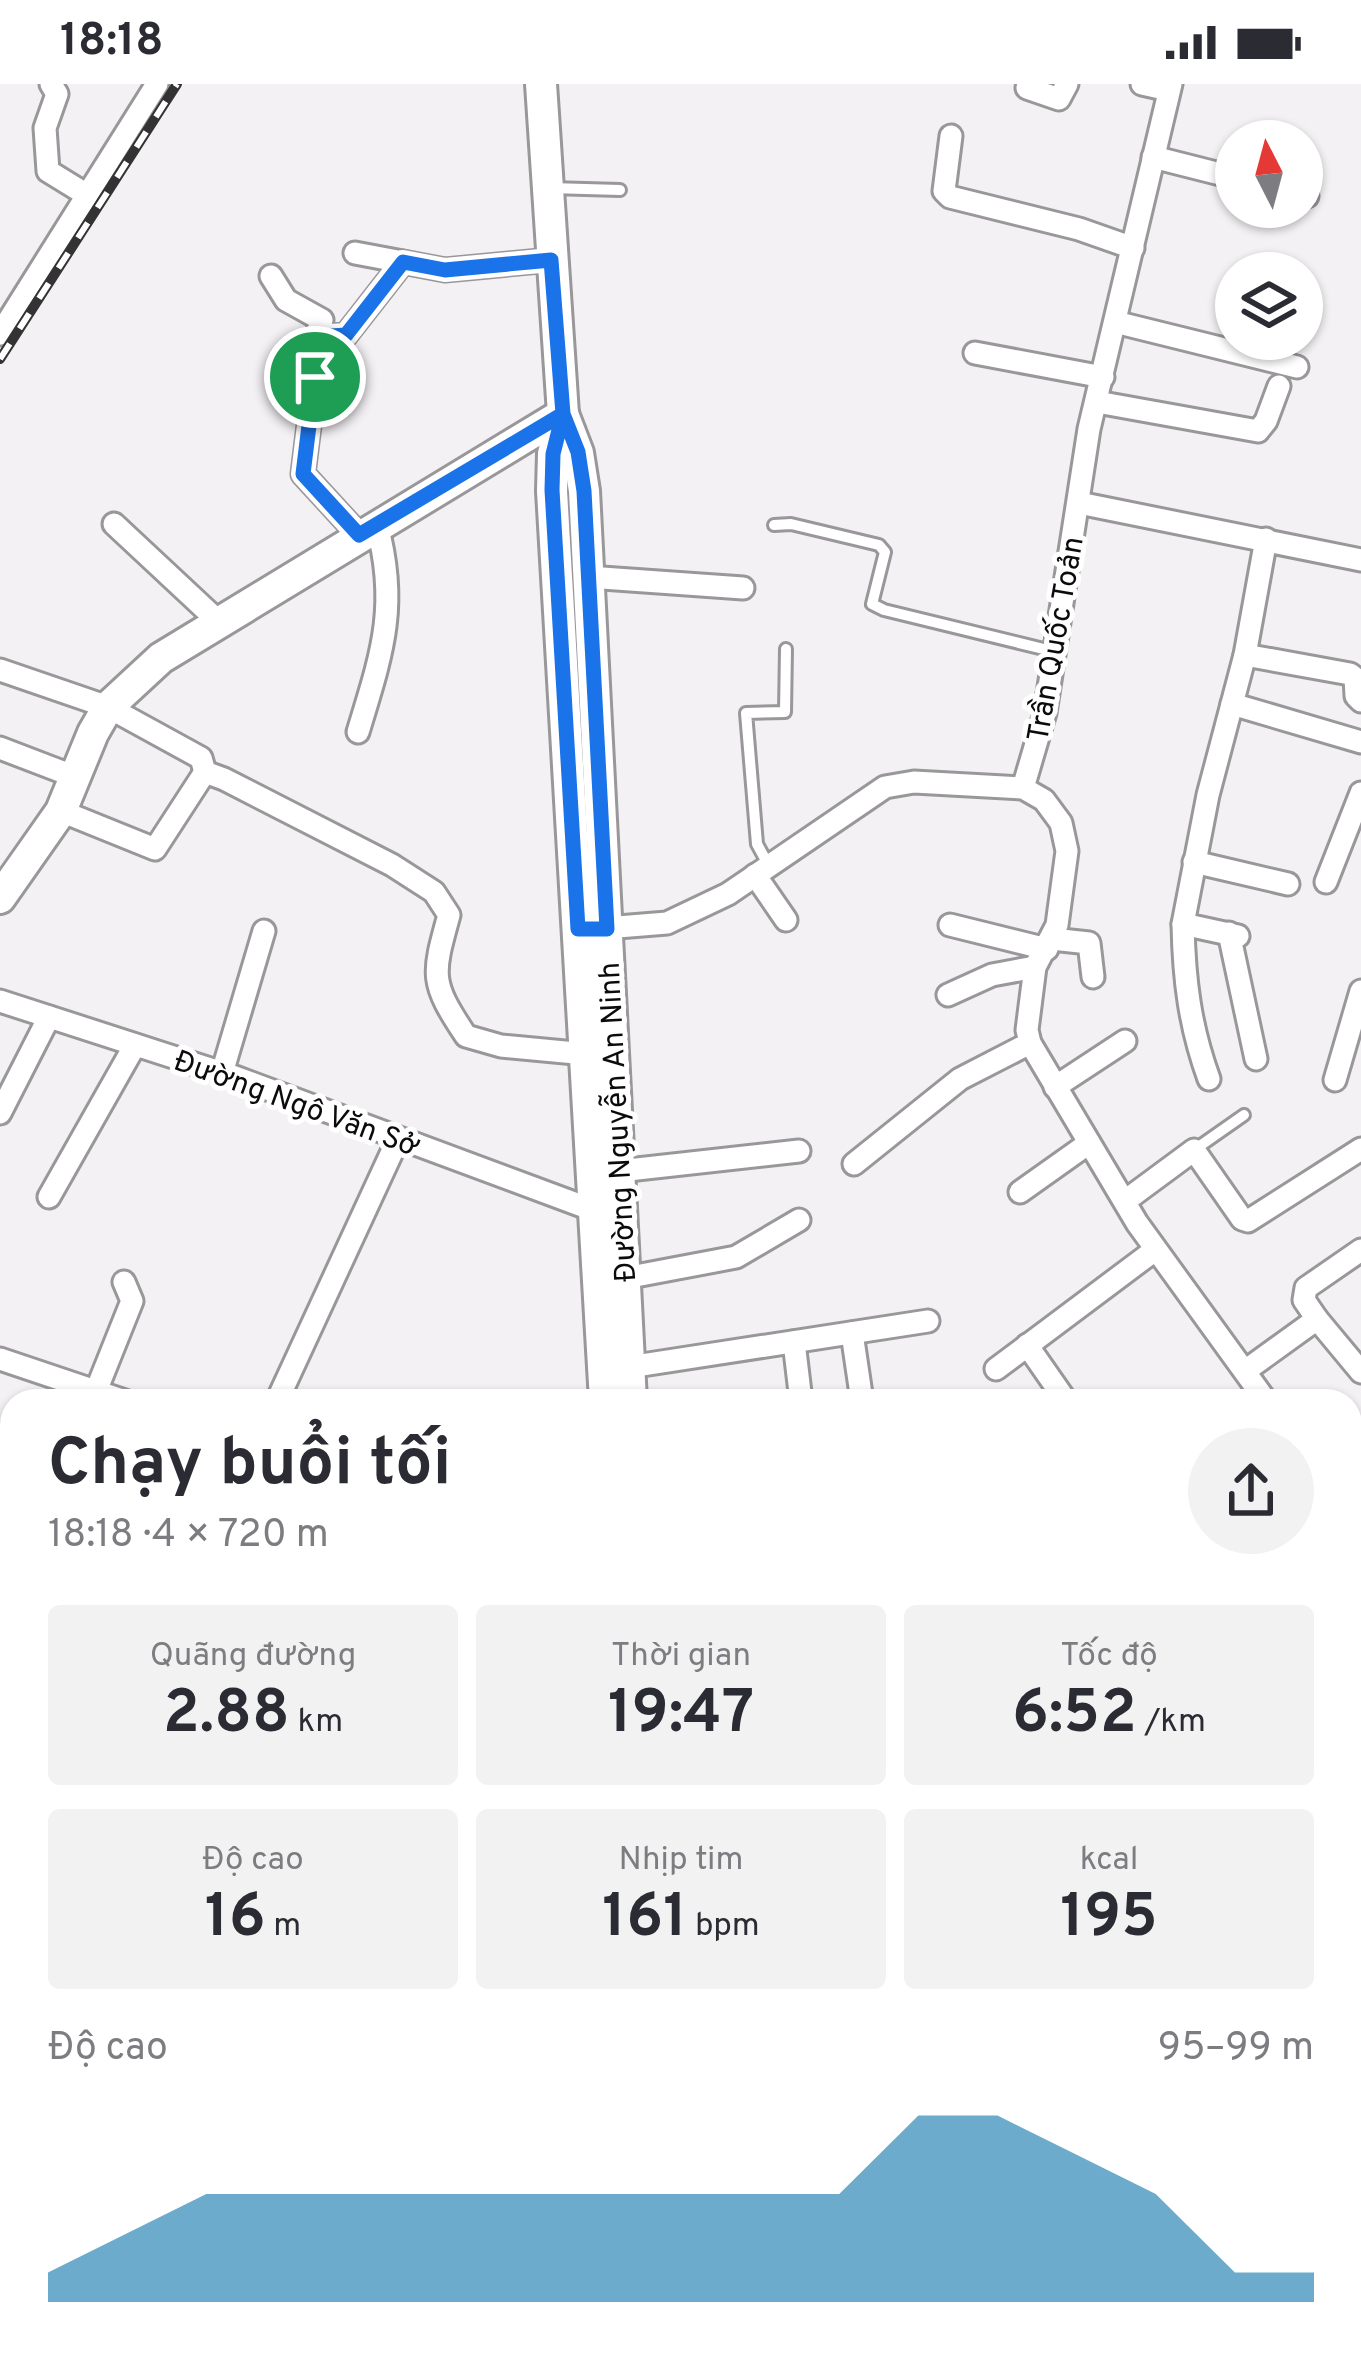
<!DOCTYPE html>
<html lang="vi">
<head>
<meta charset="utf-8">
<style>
	body { margin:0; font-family:Overpass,sans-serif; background:#f2f2f3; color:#2b2b33; height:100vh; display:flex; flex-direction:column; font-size:45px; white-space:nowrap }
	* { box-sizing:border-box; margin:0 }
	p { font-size:39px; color:#7c7c81 }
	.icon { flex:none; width:66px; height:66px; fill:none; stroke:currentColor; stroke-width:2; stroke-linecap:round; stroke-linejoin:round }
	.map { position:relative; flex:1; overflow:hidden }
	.sheet { position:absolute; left:0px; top:1305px; width:1362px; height:975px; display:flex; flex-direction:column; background:#fff; border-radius:36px 36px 0 0; box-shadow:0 3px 9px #0004 }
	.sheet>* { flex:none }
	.needle { width:78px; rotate:354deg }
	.fabs { position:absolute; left:1215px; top:36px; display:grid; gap:24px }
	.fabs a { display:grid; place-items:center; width:108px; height:108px; border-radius:50%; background:#fff; box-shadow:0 3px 9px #0004; font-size:60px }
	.pin { position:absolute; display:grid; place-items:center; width:102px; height:102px; color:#fff; margin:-51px; border:6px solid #fff; border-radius:50%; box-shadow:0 3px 12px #0007 }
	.round { display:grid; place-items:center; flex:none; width:126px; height:126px; border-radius:63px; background:#f2f2f3 }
	.head { display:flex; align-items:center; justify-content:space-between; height:204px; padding:0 48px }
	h1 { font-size:66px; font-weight:700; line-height:90px }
	.figures { display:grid; grid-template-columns:repeat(3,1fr); gap:18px; height:204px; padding:12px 48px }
	.figures div { display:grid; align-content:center; border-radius:12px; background:#f2f2f3; text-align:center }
	.figures b { font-size:60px; font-weight:700 }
	.figures small { font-size:33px; font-weight:400 }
	.figures p { font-size:33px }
	.chart { height:336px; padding:24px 48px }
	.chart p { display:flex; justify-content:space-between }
	.chart svg { width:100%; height:216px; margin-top:12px; fill:#2e88b6; opacity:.7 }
	.status { display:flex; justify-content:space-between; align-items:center; height:84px; padding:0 60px; background:#fff; direction:ltr }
	.status svg { height:33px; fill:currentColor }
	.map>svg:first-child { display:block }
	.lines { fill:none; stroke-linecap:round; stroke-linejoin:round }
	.service-casing { stroke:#99979a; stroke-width:16 }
	.minor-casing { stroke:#99979a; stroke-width:27 }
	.secondary-casing { stroke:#99979a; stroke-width:36 }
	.service { stroke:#fff; stroke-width:10 }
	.minor { stroke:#fff; stroke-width:21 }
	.secondary { stroke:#fff; stroke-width:30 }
	.rail-casing { stroke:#343334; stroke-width:10 }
	.rail { stroke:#fff; stroke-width:6; stroke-dasharray:18; stroke-linecap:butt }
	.route-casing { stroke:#fff; stroke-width:24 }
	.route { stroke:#1a73e8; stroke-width:15 }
	.labels { text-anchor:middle; stroke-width:10; stroke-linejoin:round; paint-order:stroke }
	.street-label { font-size:30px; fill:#0c0b0c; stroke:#fff }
</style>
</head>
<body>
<div class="status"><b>18:18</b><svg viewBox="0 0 49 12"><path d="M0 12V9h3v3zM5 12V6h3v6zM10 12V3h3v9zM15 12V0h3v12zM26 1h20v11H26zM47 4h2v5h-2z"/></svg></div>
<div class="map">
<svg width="1361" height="2279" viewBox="0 0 1361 2279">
	<rect width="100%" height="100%" fill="#f4f1f5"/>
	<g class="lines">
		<g class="service-casing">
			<g id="service">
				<polyline points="550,104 620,106"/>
				<polyline points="774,441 791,440 879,461 885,468 872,520 884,526 1056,568"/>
				<polyline points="769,782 757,760 746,629 785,628 786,565"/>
				<polyline points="1194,1066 1244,1031"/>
			</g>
		</g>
		<g class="minor-casing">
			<g id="minor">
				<polyline points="51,0 57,10 45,44 48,87 87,111"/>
				<polyline points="1142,0 1169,6"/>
				<polyline points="1027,4 1059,15 1067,0"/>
				<polyline points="951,52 944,107 950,113 1079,145 1133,164"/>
				<polyline points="1153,73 1236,94"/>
				<polyline points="1302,111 1307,112"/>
				<polyline points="355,169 445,186 551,176"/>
				<polyline points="271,192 286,216 322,236 310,268 315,293 303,390 359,451"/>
				<polyline points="1115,238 1297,283"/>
				<polyline points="0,250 157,0"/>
				<polyline points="315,253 346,251 403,178"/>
				<polyline points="975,269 1103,293"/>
				<polyline points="1097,318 1258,347 1266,337 1279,302"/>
				<polyline points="1079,419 1361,476"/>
				<polyline points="114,440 219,538"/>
				<polyline points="588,493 743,504"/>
				<polyline points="1245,571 1350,590 1355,594 1356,612 1361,617"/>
				<polyline points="0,586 108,623 201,674 205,688"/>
				<polyline points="1232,620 1361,658"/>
				<path d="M358,648C381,572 399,523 377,442"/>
				<polyline points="0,664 73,692"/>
				<polyline points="1023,704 1045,629 1089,345 1171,0"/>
				<path d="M61,727L155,765L205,688L224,695L392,781L434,808L449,831C432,892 430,898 466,952L501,962L586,970"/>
				<polyline points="1194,778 1288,800"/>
				<polyline points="755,791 786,836"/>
				<polyline points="1326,798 1361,709"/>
				<path d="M1183,840C1184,896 1190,943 1209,995"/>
				<polyline points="950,841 1047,865"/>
				<polyline points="593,845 667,839 728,810 885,703 914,698 1023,704 1044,716 1061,739 1067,767 1057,841 1035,883 1027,946 1030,959 1137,1139 1266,1317"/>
				<polyline points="1229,849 1256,975"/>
				<polyline points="1238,852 1183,840 1208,711 1245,571 1266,455"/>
				<polyline points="1052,855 1089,859 1093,893"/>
				<polyline points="948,911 992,891 1035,883"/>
				<polyline points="0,917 235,993 593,1126"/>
				<polyline points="222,989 264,847"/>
				<polyline points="1335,996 1361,907"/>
				<polyline points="1055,1003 1125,957"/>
				<polyline points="0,1029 49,933"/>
				<polyline points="854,1080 960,995 1030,959"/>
				<polyline points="619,1087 799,1067"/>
				<polyline points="1020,1108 1089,1059"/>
				<polyline points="49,1113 135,961"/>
				<polyline points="1125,1117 1194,1066 1242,1135 1248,1137 1361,1065"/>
				<polyline points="625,1194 736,1173 799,1136"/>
				<polyline points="1317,1235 1361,1288"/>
				<polyline points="852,1249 862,1317"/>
				<polyline points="794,1258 801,1317"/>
				<polyline points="1027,1261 1066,1317"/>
				<polyline points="0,1275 125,1317"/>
				<polyline points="616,1285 928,1237"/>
				<polyline points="996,1285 1155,1166"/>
				<polyline points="1245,1287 1317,1235 1304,1216 1306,1204 1361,1166"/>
				<polyline points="96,1307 132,1217 124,1198"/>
				<polyline points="277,1317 398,1055"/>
				<polyline points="1350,1436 1361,1452"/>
				<polyline points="0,1464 12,1467"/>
				<polyline points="1350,1561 1361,1561"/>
				<polyline points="0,1583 12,1587"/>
				<polyline points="0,1665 12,1635"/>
				<polyline points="1350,1699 1361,1699"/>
				<polyline points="0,1781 12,1784"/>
				<polyline points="1350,1841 1361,1841"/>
				<polyline points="1350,1983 1361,1983"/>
				<polyline points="0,1995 12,1998"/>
				<polyline points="0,2083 12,2085"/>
				<polyline points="1350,2136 1361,2136"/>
				<polyline points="0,2173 12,2174"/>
				<polyline points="756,2268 800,2272"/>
				<polyline points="1293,2268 1294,2279"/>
				<polyline points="58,2279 58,2268"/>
				<polyline points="1053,2279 1054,2268"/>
				<polyline points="1204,2279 1210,2268"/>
			</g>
		</g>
		<g class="secondary-casing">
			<g id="secondary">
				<polyline points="541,0 563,330 578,369 584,407 631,1317"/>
				<polyline points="563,330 553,370 552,407 605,1317"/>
				<polyline points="0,814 61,727 93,649 108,623 161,574 563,330"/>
				<polyline points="634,2279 635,2268"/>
				<polyline points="659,2279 659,2268"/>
			</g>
		</g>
		<use href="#service" class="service"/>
		<use href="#minor" class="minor"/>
		<use href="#secondary" class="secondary"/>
		<g class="rail-casing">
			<polyline id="rail" points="0,275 177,0"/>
		</g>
		<use href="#rail" class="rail"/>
	</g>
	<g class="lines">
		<g class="route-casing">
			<polyline id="route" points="315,293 303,390 359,451 563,330 553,370 552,406 578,845 607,845 584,407 578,368 563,330 551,176 445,186 403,178 346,251 316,253 310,268 315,293"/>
		</g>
		<use href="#route" class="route"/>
	</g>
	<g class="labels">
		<g class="street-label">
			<text transform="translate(1055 555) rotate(-80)" y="10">Trần Quốc Toản</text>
			<text transform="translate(297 1019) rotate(20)" y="10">Đường Ngô Văn Sở</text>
			<text transform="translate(617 1038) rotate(-93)" y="10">Đường Nguyễn An Ninh</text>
		</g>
	</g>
</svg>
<div class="fabs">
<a><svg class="needle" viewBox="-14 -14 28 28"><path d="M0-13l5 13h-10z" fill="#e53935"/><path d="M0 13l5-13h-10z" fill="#7c7c81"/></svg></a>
<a><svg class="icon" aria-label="layers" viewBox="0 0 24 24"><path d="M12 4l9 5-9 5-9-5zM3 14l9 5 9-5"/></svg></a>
</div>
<div class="pin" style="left:315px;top:293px;background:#1e9e55"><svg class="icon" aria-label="arrive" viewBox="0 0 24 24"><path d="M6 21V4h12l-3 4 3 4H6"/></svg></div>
<section class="sheet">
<div class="head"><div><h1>Chạy buổi tối</h1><p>18:18 · 4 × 720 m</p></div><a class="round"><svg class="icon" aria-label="share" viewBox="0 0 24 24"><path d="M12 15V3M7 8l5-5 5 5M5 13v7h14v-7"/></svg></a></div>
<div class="figures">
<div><p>Quãng đường</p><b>2.88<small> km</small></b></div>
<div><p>Thời gian</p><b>19:47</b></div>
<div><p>Tốc độ</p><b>6:52<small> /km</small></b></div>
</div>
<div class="figures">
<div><p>Độ cao</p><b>16<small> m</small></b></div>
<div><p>Nhịp tim</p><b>161<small> bpm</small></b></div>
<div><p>kcal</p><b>195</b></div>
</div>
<div class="chart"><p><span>Độ cao</span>95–99 m</p>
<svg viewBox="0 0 160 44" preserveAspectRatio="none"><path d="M0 44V38L10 30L20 22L30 22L40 22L50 22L60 22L70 22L80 22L90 22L100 22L110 6L120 6L130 14L140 22L150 38L160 38V44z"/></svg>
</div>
</section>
</div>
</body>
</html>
